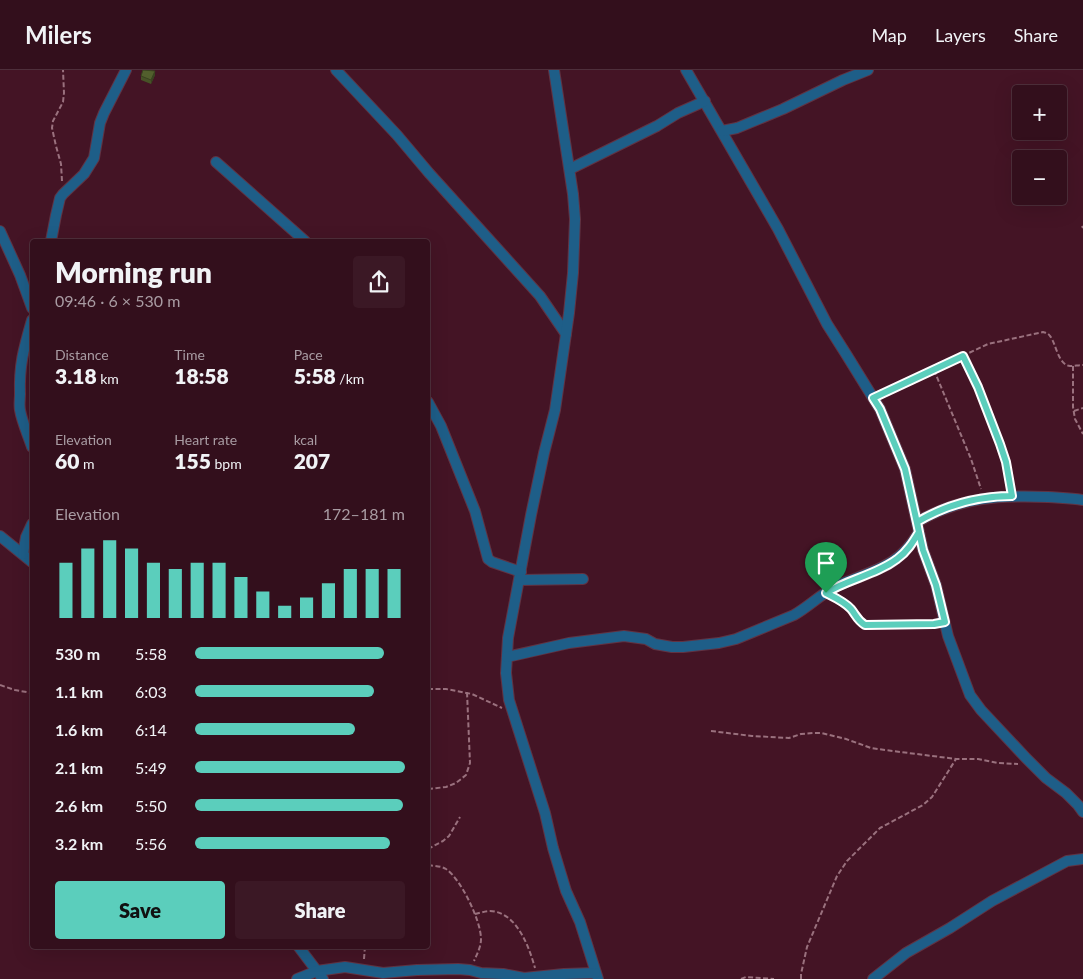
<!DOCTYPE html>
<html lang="en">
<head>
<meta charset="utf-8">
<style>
	body { margin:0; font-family:Lato,sans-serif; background:#3b1825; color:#f1f3f6; height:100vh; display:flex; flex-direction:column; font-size:19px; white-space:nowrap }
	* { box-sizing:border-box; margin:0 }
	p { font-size:16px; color:#a99ca3 }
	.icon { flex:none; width:28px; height:28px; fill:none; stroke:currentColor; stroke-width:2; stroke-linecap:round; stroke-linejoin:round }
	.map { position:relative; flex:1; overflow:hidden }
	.panel { position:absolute; left:30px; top:169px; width:400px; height:710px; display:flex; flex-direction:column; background:#330f1c; border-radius:5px; box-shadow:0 5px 20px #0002,0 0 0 1px #4e2f3b }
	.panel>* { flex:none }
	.controls { position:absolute; left:1012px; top:15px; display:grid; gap:10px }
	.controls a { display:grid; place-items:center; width:55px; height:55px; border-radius:5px; background:#330f1c; box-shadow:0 5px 20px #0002,0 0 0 1px #4e2f3b; font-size:25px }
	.pin { position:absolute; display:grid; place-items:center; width:42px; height:42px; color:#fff; margin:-51px -21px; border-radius:50% 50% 50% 0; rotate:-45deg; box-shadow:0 0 5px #0007 }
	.pin .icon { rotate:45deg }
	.round { display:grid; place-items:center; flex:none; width:52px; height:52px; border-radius:5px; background:#3b1825 }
	.summary { display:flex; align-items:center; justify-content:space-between; height:85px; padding:0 25px }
	h1 { font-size:28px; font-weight:800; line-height:38px }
	.stats { display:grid; grid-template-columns:repeat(3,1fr); gap:8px; height:85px; padding:5px 25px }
	.stats div { display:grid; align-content:center }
	.stats b { font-size:21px; font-weight:800 }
	.stats small { font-size:14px; font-weight:400 }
	.stats p { font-size:14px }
	.chart { height:140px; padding:10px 25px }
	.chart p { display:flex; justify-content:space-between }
	.chart svg { width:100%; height:90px; margin-top:5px; stroke:#5bcebc; stroke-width:6 }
	.action { display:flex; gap:10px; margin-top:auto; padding:10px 25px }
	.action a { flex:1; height:58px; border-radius:5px; background:#5bcebc; color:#111; font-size:20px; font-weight:800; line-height:58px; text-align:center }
	.action a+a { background:#3b1825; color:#f1f3f6 }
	ul { padding:0 25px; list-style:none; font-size:16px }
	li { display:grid; grid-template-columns:80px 60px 1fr; align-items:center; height:38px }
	li i { height:12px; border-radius:6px; background:#5bcebc }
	header { display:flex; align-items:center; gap:30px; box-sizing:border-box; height:70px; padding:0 25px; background:#330f1c; border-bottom:1px solid #4e2f3b }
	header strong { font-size:24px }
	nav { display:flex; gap:28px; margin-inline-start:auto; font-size:18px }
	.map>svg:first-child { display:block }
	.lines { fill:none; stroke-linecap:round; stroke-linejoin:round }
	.minor-casing { stroke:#613343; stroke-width:12 }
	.path { stroke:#9a717e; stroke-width:2; stroke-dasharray:5 2.5; stroke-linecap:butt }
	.minor { stroke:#1e5e88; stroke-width:10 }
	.wall { fill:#475227 }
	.shaded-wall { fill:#394220 }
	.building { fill:#525f2d; stroke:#394220 }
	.route-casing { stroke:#fff; stroke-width:10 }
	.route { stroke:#5bcebc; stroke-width:6 }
</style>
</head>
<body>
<header>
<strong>Milers</strong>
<nav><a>Map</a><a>Layers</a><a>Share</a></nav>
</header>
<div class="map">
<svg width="1083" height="909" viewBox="0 0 1083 909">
	<rect width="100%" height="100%" fill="#441425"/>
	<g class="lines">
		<g class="minor-casing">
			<g id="minor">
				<polyline points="336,0 397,65 429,103 540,226 566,264"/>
				<polyline points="554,0 573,124 575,149 573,203 569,243 555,340 544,383 531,445 508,568 506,603 509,630 545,743 553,778 566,821 580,852 598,909"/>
				<polyline points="686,0 778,159 827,254 846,284 880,339 905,399 923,480 936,515 948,566 970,625 981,640 1026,688 1046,708 1066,723 1078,735 1083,742"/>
				<polyline points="722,61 737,58 783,39 843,10 868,0"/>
				<polyline points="216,92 305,171"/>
				<polyline points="570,99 657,56 678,43 705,31"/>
				<polyline points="0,161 20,205 32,238"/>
				<polyline points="51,171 56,145 60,128 63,124 84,104 94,88 100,53 104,43 126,0"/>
				<path d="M32,250C24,278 19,294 20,324C20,329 19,335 20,340C22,352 28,365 32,377"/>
				<polyline points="428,332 441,356 475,441 488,489 492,492 521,502"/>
				<path d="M917,452C960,427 999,425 1048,427C1060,428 1071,428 1083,430"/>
				<polyline points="0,466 32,492"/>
				<polyline points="23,484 26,467 32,454"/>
				<polyline points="520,510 583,509"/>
				<path d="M507,587L569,573L624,566L646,569L655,574L672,577H683L719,573L736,569L794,545C808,537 819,526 833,518C839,514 847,512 854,509C885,497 902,491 919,462"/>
				<polyline points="298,876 323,909"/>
				<polyline points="297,909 317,901 345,897 383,903 417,900 458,899 470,900 481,903 503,904 524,908 564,904 595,903"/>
				<polyline points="873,909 906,883 950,858 992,831 1067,791 1083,789"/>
			</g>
		</g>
		<g class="path">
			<polyline points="62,111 61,94 56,76 52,58 53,51 63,32 64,23 63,0"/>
			<polyline points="1082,156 1083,158"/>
			<path d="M963,286C984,327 1004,372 1011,417"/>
			<polyline points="1073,296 1073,337 1075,349 1083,364"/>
			<polyline points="934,300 971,389 981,419"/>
			<path d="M881,324L988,274L1043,262C1046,263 1048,263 1050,266C1056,273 1058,295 1070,296C1074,296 1079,295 1083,295"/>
			<polyline points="1074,341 1083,338"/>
			<path d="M837,529C841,532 847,534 851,539C856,545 857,550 865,555L936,554"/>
			<polyline points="0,615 15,620 32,623"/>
			<polyline points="428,619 446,619 472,624 502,638"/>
			<polyline points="711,661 752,666 789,668 801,664 813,663 821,663 846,669 871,678 885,680 956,689 978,689 998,693 1018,694"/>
			<polyline points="428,719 446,717 456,713 466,705 470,693 467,622"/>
			<polyline points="428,779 443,771 449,766 460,747"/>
			<path d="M428,795C434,796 441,796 446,799C461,809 481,851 481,869C481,877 477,884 474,891"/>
			<path d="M475,844C480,843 485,841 490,841C517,842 529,877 535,898"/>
			<polyline points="364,889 365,876"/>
			<polyline points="741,909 746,907 774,909"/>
			<polyline points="801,909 801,904 807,877 837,806 847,791 880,758 923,735 932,727 956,689"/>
		</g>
		<use href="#minor" class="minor"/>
	</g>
	<polygon class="wall" points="155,5 151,14 141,10 141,6"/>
	<polygon class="shaded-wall" points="155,1 155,5 151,14 151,10"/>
	<polygon class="building" points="143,0 155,1 151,10 141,6"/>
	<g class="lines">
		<g class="route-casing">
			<path id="route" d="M826,523C834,527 845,532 851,539C856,545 857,550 865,555L934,554L945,552L936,515L923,480L905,399L880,339L873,328L963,286L978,317L1000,374L1006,392L1012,426C978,426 946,435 917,452L919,462C913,472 907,482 897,489C876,505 848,509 826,523"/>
		</g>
		<use href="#route" class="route"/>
	</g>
</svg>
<div class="controls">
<a>+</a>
<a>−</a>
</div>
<div class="pin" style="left:826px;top:523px;background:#1e9e55"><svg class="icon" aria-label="arrive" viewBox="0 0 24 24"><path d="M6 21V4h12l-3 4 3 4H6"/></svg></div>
<section class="panel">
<div class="summary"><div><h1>Morning run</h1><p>09:46 · 6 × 530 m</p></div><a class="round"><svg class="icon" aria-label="share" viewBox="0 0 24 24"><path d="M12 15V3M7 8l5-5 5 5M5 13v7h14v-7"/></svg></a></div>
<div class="stats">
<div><p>Distance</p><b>3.18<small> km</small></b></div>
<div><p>Time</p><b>18:58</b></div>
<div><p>Pace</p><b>5:58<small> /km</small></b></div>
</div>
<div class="stats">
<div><p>Elevation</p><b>60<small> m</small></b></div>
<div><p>Heart rate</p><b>155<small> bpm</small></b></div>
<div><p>kcal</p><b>207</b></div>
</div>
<div class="chart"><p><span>Elevation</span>172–181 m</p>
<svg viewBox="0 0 160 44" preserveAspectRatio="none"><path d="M5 44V17M15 44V10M25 44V6M35 44V10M45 44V17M55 44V20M65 44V17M75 44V17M85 44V24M95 44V31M105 44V38M115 44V34M125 44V27M135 44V20M145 44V20M155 44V20"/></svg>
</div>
<ul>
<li><b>530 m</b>5:58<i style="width:90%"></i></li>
<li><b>1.1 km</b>6:03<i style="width:85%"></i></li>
<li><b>1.6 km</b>6:14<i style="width:76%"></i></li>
<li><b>2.1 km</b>5:49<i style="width:100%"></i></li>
<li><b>2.6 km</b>5:50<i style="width:99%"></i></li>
<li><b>3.2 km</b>5:56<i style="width:93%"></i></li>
</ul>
<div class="action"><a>Save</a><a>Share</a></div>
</section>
</div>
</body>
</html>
